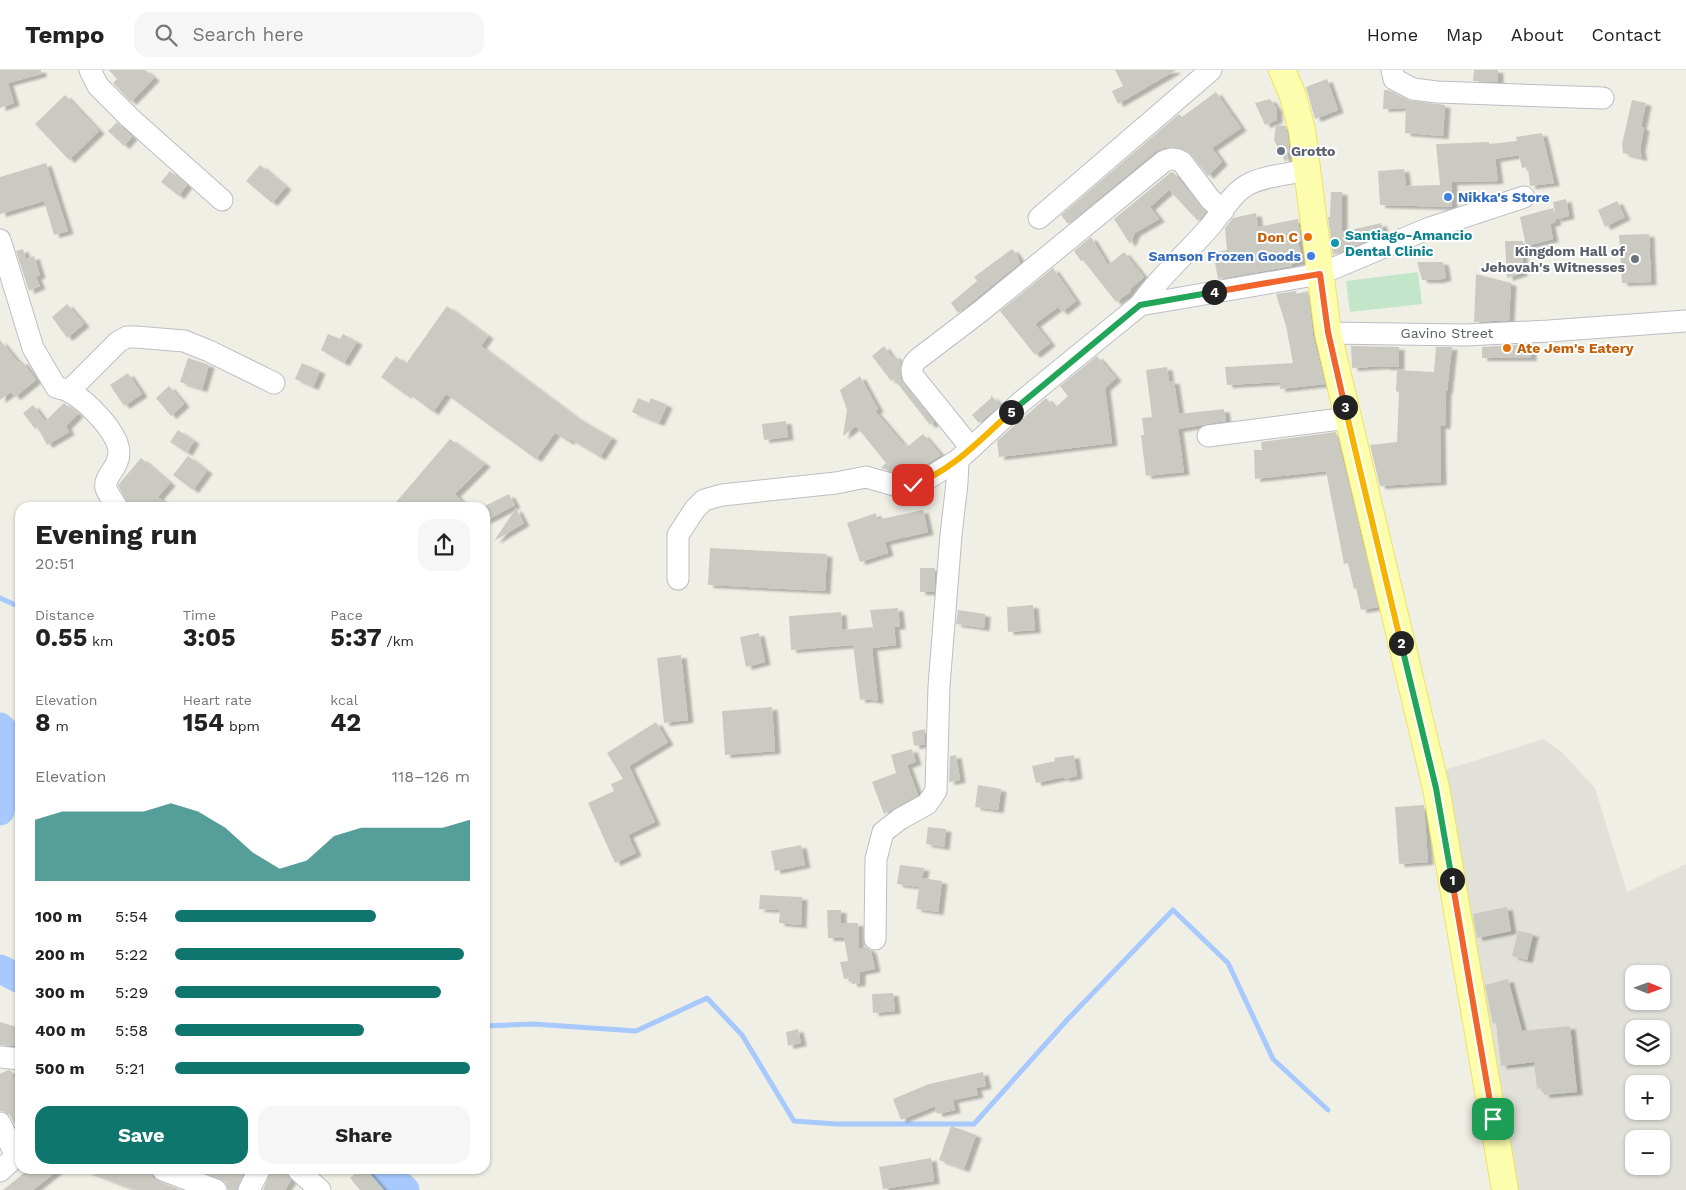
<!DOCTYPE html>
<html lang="en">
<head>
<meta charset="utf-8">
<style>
	body { margin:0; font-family:"Work Sans",sans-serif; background:#f6f6f6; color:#222; height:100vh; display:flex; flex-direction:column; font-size:19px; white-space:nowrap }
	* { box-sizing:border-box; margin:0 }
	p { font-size:16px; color:#767676 }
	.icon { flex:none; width:28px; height:28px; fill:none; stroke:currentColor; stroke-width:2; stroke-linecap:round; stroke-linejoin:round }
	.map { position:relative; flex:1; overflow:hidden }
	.details { position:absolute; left:15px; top:432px; width:475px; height:672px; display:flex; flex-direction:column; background:#fff; border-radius:15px; box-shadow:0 1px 4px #0004 }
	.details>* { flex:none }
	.needle { width:32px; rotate:91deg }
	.tools { position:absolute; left:1625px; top:895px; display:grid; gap:10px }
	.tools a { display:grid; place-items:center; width:45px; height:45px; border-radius:10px; background:#fff; box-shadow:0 1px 4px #0004; font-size:25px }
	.pin { position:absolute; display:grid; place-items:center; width:42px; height:42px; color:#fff; margin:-21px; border-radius:10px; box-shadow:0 2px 8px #0006 }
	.km { position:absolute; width:25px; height:25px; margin:-12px; border-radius:50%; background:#222; color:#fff; font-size:14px; line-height:25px; text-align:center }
	.round { display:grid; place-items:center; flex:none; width:52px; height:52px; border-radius:15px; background:#f6f6f6 }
	.overview { display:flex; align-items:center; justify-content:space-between; height:85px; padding:0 20px }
	h1 { font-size:28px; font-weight:700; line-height:38px }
	.metrics { display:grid; grid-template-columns:repeat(3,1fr); gap:8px; height:85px; padding:5px 20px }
	.metrics div { display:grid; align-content:center }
	.metrics b { font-size:25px; font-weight:700 }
	.metrics small { font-size:14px; font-weight:400 }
	.metrics p { font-size:14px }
	.chart { height:140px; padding:10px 20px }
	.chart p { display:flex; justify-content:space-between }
	.chart svg { width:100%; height:90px; margin-top:5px; fill:#0f766e; opacity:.7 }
	.cta { display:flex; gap:10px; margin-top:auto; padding:10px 20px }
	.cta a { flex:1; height:58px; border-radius:15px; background:#0f766e; color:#fff; font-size:20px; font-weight:700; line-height:58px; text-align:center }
	.cta a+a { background:#f6f6f6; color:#222 }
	ul { padding:0 20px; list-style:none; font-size:16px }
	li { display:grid; grid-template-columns:80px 60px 1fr; align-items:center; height:38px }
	li i { height:12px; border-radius:6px; background:#0f766e }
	header { display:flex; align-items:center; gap:30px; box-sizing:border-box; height:70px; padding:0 25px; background:#fff; border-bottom:1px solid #e0e0e0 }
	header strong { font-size:24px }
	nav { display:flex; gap:28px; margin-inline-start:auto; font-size:18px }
	.search { width:350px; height:45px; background:#f6f6f6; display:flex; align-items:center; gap:12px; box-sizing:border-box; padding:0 18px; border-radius:15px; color:#767676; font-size:19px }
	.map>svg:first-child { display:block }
	.industrial { fill:#e1e1da; fill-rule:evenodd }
	.green { fill:#c3e6ca }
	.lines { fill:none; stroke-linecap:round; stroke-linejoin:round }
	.stream { stroke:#a8c9fd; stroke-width:5 }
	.river { stroke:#a8c9fd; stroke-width:29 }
	.building { fill:#cbcac2; filter:url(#shadow) }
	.minor-casing { stroke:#bdbec4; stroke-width:23 }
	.major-casing { stroke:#efe25f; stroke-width:28 }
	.minor { stroke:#fff; stroke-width:21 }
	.major { stroke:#fcfead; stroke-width:26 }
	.split-1-casing { stroke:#fff; stroke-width:10 }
	.split-2-casing { stroke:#fff; stroke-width:10 }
	.split-3-casing { stroke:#fff; stroke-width:10 }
	.split-4-casing { stroke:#fff; stroke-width:10 }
	.split-5-casing { stroke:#fff; stroke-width:10 }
	.split-6-casing { stroke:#fff; stroke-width:10 }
	.split-1 { stroke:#f0652b; stroke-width:6 }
	.split-2 { stroke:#22a559; stroke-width:6 }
	.split-3 { stroke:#f5b400; stroke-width:6 }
	.split-4 { stroke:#f0652b; stroke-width:6 }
	.split-5 { stroke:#22a559; stroke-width:6 }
	.split-6 { stroke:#f5b400; stroke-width:6 }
	.worship-dot { fill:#6b7280; stroke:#fff; stroke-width:2 }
	.shop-dot { fill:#3f7fe0; stroke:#fff; stroke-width:2 }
	.food-dot { fill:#e8710a; stroke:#fff; stroke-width:2 }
	.culture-dot { fill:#0f9aa8; stroke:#fff; stroke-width:2 }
	.labels { text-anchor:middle; stroke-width:4; stroke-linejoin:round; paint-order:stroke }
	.worship-label { font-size:14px; font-weight:bold; fill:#5b616d; stroke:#fff; text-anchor:start }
	.shop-label { font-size:14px; font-weight:bold; fill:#366cbe; stroke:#fff; text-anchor:start }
	.culture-label { font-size:14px; font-weight:bold; fill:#0d838f; stroke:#fff; text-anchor:start }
	.food-label { font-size:14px; font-weight:bold; fill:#c56008; stroke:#fff; text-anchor:end }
	.street-label { font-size:14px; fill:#5e6066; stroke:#fff }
</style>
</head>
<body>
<header>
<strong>Tempo</strong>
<div class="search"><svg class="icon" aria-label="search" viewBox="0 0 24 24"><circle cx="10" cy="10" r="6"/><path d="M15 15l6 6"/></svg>Search here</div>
<nav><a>Home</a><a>Map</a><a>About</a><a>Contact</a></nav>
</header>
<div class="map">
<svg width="1686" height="1120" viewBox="0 0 1686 1120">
	<defs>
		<filter id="shadow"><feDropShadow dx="5.5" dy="3" stdDeviation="1" flood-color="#0004"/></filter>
	</defs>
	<rect width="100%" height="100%" fill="#f0efe6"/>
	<path class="industrial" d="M1543,669L1562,682L1595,718L1627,822L1686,794V1120H1517L1445,700ZM1634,904H1661V931H1634ZM1634,959H1661V986H1634ZM1634,1014H1661V1041H1634ZM1634,1069H1661V1096H1634Z"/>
	<polygon class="green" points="1418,202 1422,234 1350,242 1346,211"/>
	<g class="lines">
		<g class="stream">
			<polyline points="0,528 20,537"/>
			<polyline points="485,956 533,954 636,961 707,928 742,965 794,1051 836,1054 974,1054 1067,950 1173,840 1228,893 1273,989 1328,1040"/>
		</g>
		<g class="river">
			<polyline points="0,657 6,663 7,708 0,741"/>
			<polyline points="0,899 20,909"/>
			<polyline points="383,1100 405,1120"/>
		</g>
	</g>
	<g class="building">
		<polygon points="0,0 41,0 41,4 8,13 14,33 0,38"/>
		<polygon points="109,0 145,0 154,8 131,32 113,13 117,9"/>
		<polygon points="1115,0 1176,0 1118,34 1112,21 1123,16"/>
		<polygon points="1474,0 1498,0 1498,12 1473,11"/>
		<polygon points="1327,9 1338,40 1315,49 1306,17"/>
		<polygon points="1384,20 1388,20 1406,29 1405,38 1383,39"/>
		<polygon points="1216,22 1241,58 1212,78 1222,92 1208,106 1188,81 1176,77 1164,78 1155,82 1068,154 1061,145 1179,44 1182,47"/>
		<polygon points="65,25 99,61 69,90 35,54"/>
		<polygon points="1270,29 1277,39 1277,50 1265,55 1255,33"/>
		<polygon points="1406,30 1445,35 1443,66 1405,63"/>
		<polygon points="1632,30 1646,33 1641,57 1644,58 1640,79 1642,88 1623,83 1622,74"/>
		<polygon points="117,52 132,67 124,76 108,61"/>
		<polygon points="1276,55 1286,56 1289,75 1287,91 1285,91 1274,70"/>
		<polygon points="1542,63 1554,113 1530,116 1528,97 1522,98 1519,85 1495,89 1498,111 1452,112 1452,137 1380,135 1378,101 1404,99 1406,116 1440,115 1436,74 1489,72 1489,74 1517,71 1516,67"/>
		<polygon points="46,93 68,161 54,165 44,131 0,144 0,107"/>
		<polygon points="260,95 286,117 272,133 246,111"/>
		<polygon points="170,101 187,115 179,126 161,112"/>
		<polygon points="1173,102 1206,142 1198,151 1169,120 1150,137 1159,149 1135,163 1130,174 1114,149 1170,103"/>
		<polygon points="1331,122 1342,122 1342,162 1381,153 1384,164 1333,185 1328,147 1330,147"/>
		<polygon points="1566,129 1569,146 1556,149 1553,132"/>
		<polygon points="1617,131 1625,147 1605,157 1598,140"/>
		<polygon points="1553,138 1556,152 1550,154 1553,169 1526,176 1520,147"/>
		<polygon points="1256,143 1258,157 1298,149 1301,172 1298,172 1303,191 1291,194 1292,196 1218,209 1213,183 1227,180 1225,158 1233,148"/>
		<polygon points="1649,164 1651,212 1622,213 1619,165"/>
		<polygon points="1091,167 1108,195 1124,182 1144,207 1131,218 1130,222 1116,232 1083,190 1081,191 1074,181"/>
		<polygon points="1505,171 1523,171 1522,203 1507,208"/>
		<polygon points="23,179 26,189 34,186 40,205 36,207 40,216 29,221 16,181"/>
		<polygon points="1012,179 1017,185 1020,193 958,243 951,233 977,211 974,207"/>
		<polygon points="1417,192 1443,192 1446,208 1437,210 1422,210"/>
		<polygon points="1053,198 1076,231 1062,242 1058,237 1035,254 1050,273 1035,285 1000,241"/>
		<polygon points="1476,204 1511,213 1509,250 1474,252"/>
		<polygon points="1296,221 1297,224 1308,221 1313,266 1325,314 1280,319 1279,312 1227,315 1225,297 1293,293 1286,256 1276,224"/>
		<polygon points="67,234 84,254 67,268 52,247"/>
		<polygon points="447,236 488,266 481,276 576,347 612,368 600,387 570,369 569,372 555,363 536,389 446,324 433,342 408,323 406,325 381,307 396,286 406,294"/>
		<polygon points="328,264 340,269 343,264 357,272 344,293 321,280"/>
		<polygon points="0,270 19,293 22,291 36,310 15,327 11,322 0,330"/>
		<polygon points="1531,274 1531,288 1482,288 1482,277"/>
		<polygon points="884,276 892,287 894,285 901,293 901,309 934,352 930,355 894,309 891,311 872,286"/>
		<polygon points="1351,276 1399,277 1399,297 1384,297 1384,296 1352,298"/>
		<polygon points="1436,277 1452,277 1447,321 1446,321 1445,356 1440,356 1441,412 1380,416 1370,375 1397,372 1399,322 1396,321 1397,300 1434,302"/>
		<polygon points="1097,286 1116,308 1105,318 1112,373 999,387 997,371 1046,328 1055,338 1068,326 1060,316"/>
		<polygon points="188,288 209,295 202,319 180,312"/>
		<polygon points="302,293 320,301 313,317 295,309"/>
		<polygon points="1167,297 1169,311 1174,311 1179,344 1224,339 1226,351 1178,359 1184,402 1146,406 1141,365 1144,365 1142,348 1152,347 1146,300"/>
		<polygon points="128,303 142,324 124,336 110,315"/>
		<polygon points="860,306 878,339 875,341 904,375 905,374 907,377 923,364 941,385 917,400 912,402 906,395 896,403 881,398 886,393 856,356 843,366 847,340 840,320"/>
		<polygon points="169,316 184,334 171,346 156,328"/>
		<polygon points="991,325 1000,335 979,353 972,345 991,328"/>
		<polygon points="638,328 649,333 651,328 667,335 659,353 632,342"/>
		<polygon points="64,333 78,344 66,356 69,362 47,375 38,358"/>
		<polygon points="33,335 45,351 35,359 23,343"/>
		<polygon points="786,351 788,367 764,370 762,354"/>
		<polygon points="178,360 194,371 187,383 170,372"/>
		<polygon points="1336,362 1378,537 1361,540 1356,518 1354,519 1348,493 1344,494 1326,401 1255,409 1254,380 1262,380 1261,372"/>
		<polygon points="450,369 485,394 455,424 468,438 391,438"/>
		<polygon points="188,386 207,401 193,420 173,405"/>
		<polygon points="141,388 170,413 158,427 171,438 129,437 118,415"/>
		<polygon points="509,424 515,435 485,451 485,436"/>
		<polygon points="516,438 524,453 494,471"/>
		<polygon points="923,440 928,462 885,472 888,483 860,492 847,453 876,443 877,450"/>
		<polygon points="710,478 827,484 825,521 708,515"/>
		<polygon points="920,498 935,498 934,522 920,522"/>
		<polygon points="1033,535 1035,560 1008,562 1007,537"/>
		<polygon points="898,538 900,556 894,557 896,575 872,578 878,631 868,629 860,630 853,575 791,580 789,546 841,542 842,560 873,557 870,540"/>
		<polygon points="958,540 985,544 984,558 956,554"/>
		<polygon points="759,563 765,592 746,597 740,567"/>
		<polygon points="681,585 688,650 664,653 657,588"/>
		<polygon points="772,637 775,681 725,685 722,641"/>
		<polygon points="656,652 668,672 629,696 655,752 628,765 636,783 615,793 588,733 614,721 611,714 623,709 607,683"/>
		<polygon points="925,659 925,674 914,676 912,662"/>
		<polygon points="912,679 916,692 907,695 918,725 884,744 872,712 896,703 891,685"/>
		<polygon points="956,685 960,710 949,712 950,686"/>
		<polygon points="1074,685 1077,706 1064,709 1064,707 1036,713 1032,696 1055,691 1054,688"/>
		<polygon points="978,715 1001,719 998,740 975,737"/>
		<polygon points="1424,735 1428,792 1399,794 1395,737"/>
		<polygon points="928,757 946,759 944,777 926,774"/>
		<polygon points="801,775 805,795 775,801 771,781"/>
		<polygon points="900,795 924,798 922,808 942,811 938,842 916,839 919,817 897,814"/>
		<polygon points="760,825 802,827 801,855 779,853 780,840 759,839"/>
		<polygon points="1507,837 1511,861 1477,868 1473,844"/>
		<polygon points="827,840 841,840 841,853 858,853 859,879 866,877 871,881 875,899 860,902 860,913 852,914 851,908 844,909 840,892 848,891 844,868 828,868"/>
		<polygon points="1518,861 1533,864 1527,890 1512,886"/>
		<polygon points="1508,909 1522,961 1570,956 1577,1022 1544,1025 1543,1018 1537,1019 1534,992 1501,996 1496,953 1493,954 1485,915"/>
		<polygon points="893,923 895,941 873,943 872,924"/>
		<polygon points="0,952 20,958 20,976 0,975"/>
		<polygon points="798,959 801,973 788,976 786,962"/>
		<polygon points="8,1000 11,1001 20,1019 20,1066 11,1047 7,1042 0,1041 0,1004"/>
		<polygon points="983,1002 986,1016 976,1018 978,1025 953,1030 955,1040 937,1044 935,1036 901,1050 893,1029 929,1014"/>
		<polygon points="951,1056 976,1065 964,1099 939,1090"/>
		<polygon points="931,1088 934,1111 883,1119 879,1097"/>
		<polygon points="28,1100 58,1100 33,1120 3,1120"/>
		<polygon points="87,1100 151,1100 153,1108 158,1111 181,1120 136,1120 86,1101"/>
		<polygon points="198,1100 245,1100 237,1120 228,1120 226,1112 221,1109"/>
		<polygon points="271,1100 286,1100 286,1104 291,1110 285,1120 263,1120"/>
		<polygon points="359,1100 367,1100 384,1120 360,1120 350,1108"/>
	</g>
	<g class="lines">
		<g class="minor-casing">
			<g id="minor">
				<polyline points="90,0 98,16 129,47 222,130"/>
				<polyline points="1392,0 1394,9 1413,19 1437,22 1603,28"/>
				<polyline points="1039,148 1211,0"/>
				<path d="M0,170L33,278L56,317C60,319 66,319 70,322C87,331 119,363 119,383C119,398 103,407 106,418C108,424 114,432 117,438"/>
				<polyline points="1140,235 1320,204 1427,159 1524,127"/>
				<polyline points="1328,263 1465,265 1549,261 1686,251"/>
				<polyline points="69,321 118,272 127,267 136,267 184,271 209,281 274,313"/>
				<polyline points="1208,366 1348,348"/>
				<path d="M971,378L913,306C911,299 912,294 918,289L981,241L1163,92C1171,88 1175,88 1182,92L1210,129L1223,141"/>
				<path d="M678,509V465L695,439L704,430L722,425L836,413L866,407L894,415L905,416L922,412L958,390L1021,332L1140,235C1159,207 1185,185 1207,160C1222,144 1231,122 1251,113C1269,105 1289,104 1308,100"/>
				<polyline points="875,869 876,789 883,762 900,749 927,734 936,721 939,616 951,465 957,413 958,390"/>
				<polyline points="0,987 20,989"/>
				<polyline points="0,1053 16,1086"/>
				<polyline points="163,1100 216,1120"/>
				<polyline points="298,1100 320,1120"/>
				<polyline points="0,1101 16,1086 20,1085"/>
				<polyline points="249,1120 259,1100"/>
			</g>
		</g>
		<g class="major-casing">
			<polyline id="major" points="1282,0 1293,26 1302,60 1328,263 1436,718 1505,1120"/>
		</g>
		<use href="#minor" class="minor"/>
		<use href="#major" class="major"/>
	</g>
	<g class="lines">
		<g class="split-1-casing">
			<polyline id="split-1" points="1452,810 1493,1049"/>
		</g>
		<g class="split-2-casing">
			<polyline id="split-2" points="1401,573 1436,718 1452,810"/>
		</g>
		<g class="split-3-casing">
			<polyline id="split-3" points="1345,337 1401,573"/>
		</g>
		<g class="split-4-casing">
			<polyline id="split-4" points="1214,222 1320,204 1328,262 1345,337"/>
		</g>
		<g class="split-5-casing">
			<polyline id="split-5" points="1011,342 1140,235 1214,222"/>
		</g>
		<g class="split-6-casing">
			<path id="split-6" d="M913,415C952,401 981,369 1011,342"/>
		</g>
		<use href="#split-1" class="split-1"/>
		<use href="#split-2" class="split-2"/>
		<use href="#split-3" class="split-3"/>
		<use href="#split-4" class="split-4"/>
		<use href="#split-5" class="split-5"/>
		<use href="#split-6" class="split-6"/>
	</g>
	<g class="worship-dot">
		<circle cx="1281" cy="81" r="5"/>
		<circle cx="1635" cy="189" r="5"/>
	</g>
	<g class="shop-dot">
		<circle cx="1448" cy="127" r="5"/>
		<circle cx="1311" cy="186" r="5"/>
	</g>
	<g class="food-dot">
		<circle cx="1308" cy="167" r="5"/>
		<circle cx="1507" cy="278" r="5"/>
	</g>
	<circle class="culture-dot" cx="1335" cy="173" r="5"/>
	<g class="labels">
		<g class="worship-label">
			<text x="1291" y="86">Grotto</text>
			<text x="1625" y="186" text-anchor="end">Kingdom Hall of<tspan x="1625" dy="16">Jehovah's Witnesses</tspan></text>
		</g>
		<g class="shop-label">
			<text x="1458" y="132">Nikka's Store</text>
			<text x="1301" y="191" text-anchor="end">Samson Frozen Goods</text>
		</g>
		<g class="culture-label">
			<text x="1345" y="170">Santiago-Amancio<tspan x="1345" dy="16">Dental Clinic</tspan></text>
		</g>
		<g class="food-label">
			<text x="1298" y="172">Don C</text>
			<text x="1517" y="283" text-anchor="start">Ate Jem's Eatery</text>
		</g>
		<g class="street-label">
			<text x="1447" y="268">Gavino Street</text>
		</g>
	</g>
</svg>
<div class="tools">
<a><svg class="needle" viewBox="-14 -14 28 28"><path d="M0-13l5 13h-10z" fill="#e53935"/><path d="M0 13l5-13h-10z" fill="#767676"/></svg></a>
<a><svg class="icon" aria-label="layers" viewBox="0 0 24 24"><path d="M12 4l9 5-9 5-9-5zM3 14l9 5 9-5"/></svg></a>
<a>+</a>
<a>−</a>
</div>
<div class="pin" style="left:1493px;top:1049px;background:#1e9e55"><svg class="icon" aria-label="arrive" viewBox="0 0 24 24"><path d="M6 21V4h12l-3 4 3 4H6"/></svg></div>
<div class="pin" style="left:913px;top:415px;background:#d93025"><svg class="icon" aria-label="check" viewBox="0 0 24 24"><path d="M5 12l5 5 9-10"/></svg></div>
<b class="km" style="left:1452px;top:810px">1</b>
<b class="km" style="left:1401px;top:573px">2</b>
<b class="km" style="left:1345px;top:337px">3</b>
<b class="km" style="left:1214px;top:222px">4</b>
<b class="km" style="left:1011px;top:342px">5</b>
<section class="details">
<div class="overview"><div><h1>Evening run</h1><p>20:51</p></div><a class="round"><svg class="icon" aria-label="share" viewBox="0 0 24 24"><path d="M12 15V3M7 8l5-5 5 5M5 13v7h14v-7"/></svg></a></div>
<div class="metrics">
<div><p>Distance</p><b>0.55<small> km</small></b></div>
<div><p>Time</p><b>3:05</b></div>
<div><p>Pace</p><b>5:37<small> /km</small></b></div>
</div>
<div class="metrics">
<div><p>Elevation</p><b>8<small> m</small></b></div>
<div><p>Heart rate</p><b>154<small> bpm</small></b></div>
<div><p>kcal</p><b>42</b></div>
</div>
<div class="chart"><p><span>Elevation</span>118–126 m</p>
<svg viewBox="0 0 160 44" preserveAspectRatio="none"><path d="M0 44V14L10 10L20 10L30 10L40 10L50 6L60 10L70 18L80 30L90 38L100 34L110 22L120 18L130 18L140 18L150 18L160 14V44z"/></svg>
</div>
<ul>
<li><b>100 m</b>5:54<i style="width:68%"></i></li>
<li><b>200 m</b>5:22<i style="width:98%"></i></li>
<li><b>300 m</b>5:29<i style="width:90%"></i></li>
<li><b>400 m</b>5:58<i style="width:64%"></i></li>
<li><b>500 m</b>5:21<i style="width:100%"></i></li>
</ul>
<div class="cta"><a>Save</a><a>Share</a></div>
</section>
</div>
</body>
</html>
